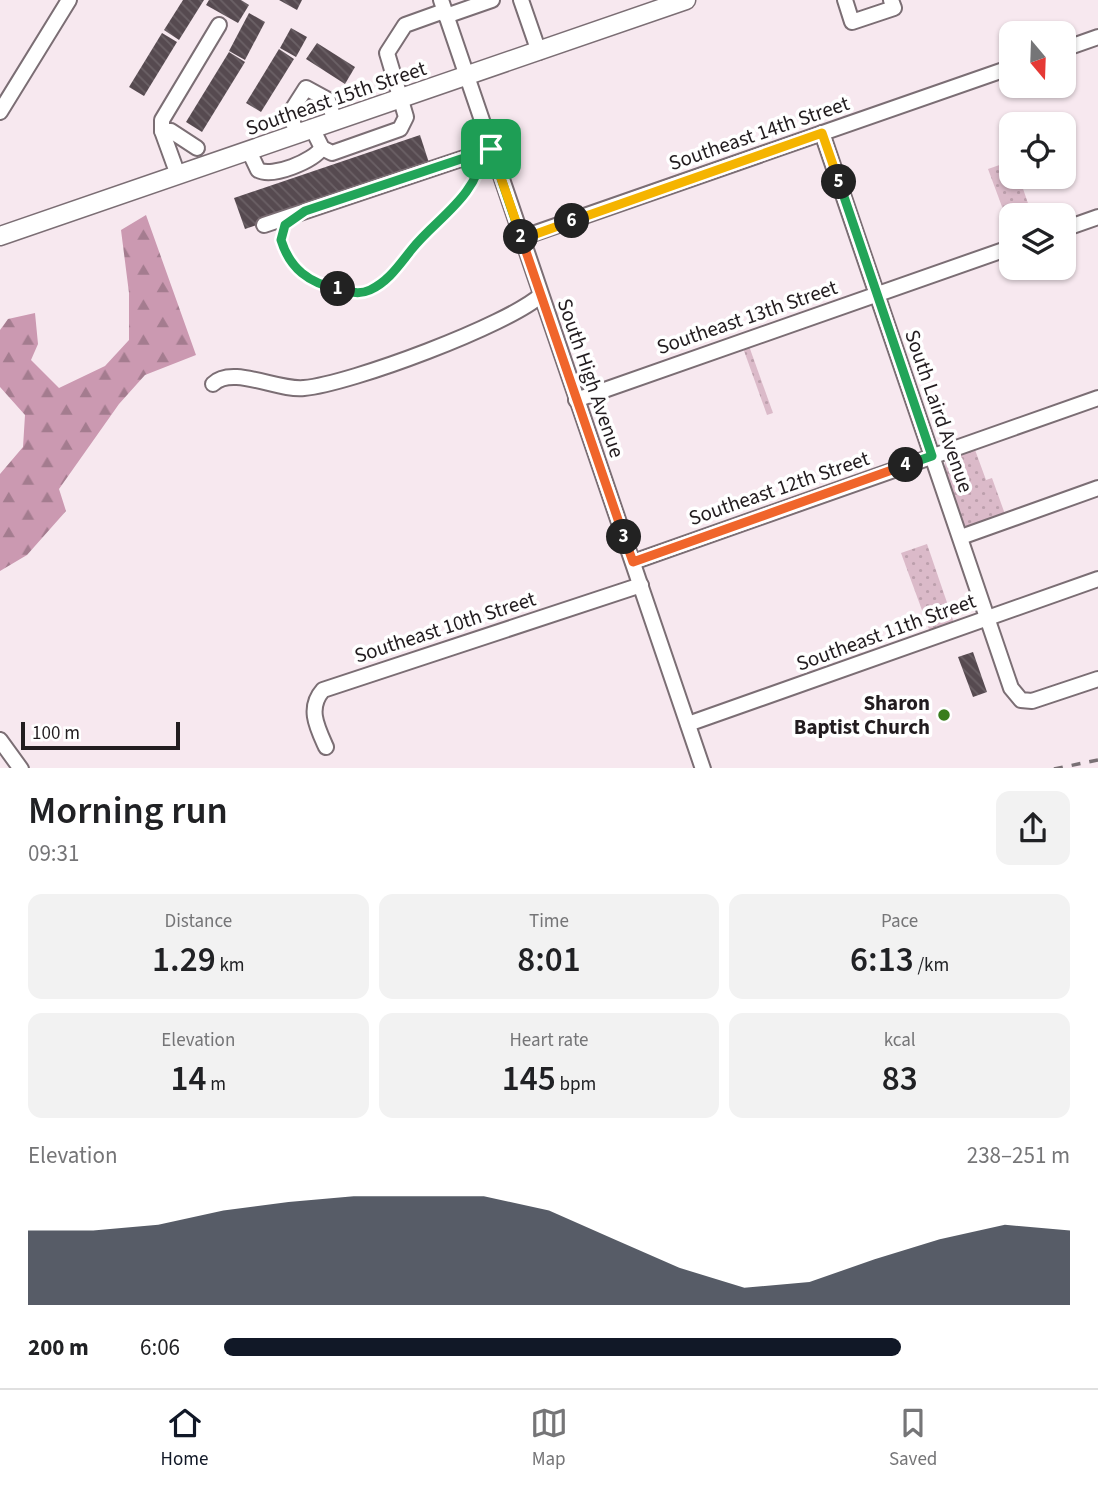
<!DOCTYPE html>
<html lang="en">
<head>
<meta charset="utf-8">
<style>
	body { margin:0; font-family:"Source Sans 3",sans-serif; background:#f2f2f2; color:#202124; height:100vh; display:flex; flex-direction:column; font-size:26px; white-space:nowrap }
	* { box-sizing:border-box; margin:0 }
	p { font-size:23px; color:#757577 }
	.icon { flex:none; width:38px; height:38px; fill:none; stroke:currentColor; stroke-width:2; stroke-linecap:round; stroke-linejoin:round }
	.map { position:relative; height:768px; overflow:hidden }
	.drawer { display:flex; flex-direction:column; background:#fff; flex:1 }
	.drawer>* { flex:none }
	.needle { width:46px; rotate:161deg }
	.controls { position:absolute; left:999px; top:21px; display:grid; gap:14px }
	.controls a { display:grid; place-items:center; width:77px; height:77px; border-radius:14px; background:#fff; box-shadow:0 2px 5px #0004; font-size:35px }
	.scale { position:absolute; left:21px; bottom:18px; width:159px; box-sizing:border-box; padding-left:7px; border:4px solid #221c1f; border-top:0; font-size:19px; line-height:24px; white-space:nowrap; color:#221c1f; -webkit-text-stroke:5px #fff; paint-order:stroke }
	.pin { position:absolute; display:grid; place-items:center; width:60px; height:60px; color:#fff; margin:-30px; border-radius:14px; box-shadow:0 4px 10px #0006 }
	.km { position:absolute; width:35px; height:35px; margin:-18px; border-radius:50%; background:#222; color:#fff; font-size:19px; line-height:35px; text-align:center }
	.round { display:grid; place-items:center; flex:none; width:74px; height:74px; border-radius:14px; background:#f2f2f2 }
	.head { display:flex; align-items:center; justify-content:space-between; height:119px; padding:0 28px }
	h1 { font-size:38px; font-weight:600; line-height:52px }
	.metrics { display:grid; grid-template-columns:repeat(3,1fr); gap:10px; height:119px; padding:7px 28px }
	.metrics div { display:grid; align-content:center; border-radius:14px; background:#f2f2f2; text-align:center }
	.metrics b { font-size:35px; font-weight:600 }
	.metrics small { font-size:19px; font-weight:400 }
	.metrics p { font-size:19px }
	.chart { height:196px; padding:14px 28px }
	.chart p { display:flex; justify-content:space-between }
	.chart svg { width:100%; height:126px; margin-top:7px; fill:#111827; opacity:.7 }
	ul { padding:0 28px; list-style:none; font-size:23px }
	li { display:grid; grid-template-columns:112px 84px 1fr; align-items:center; height:52px }
	li i { height:18px; border-radius:9px; background:#111827 }
	.tabs { display:flex; justify-content:space-around; align-items:center; height:98px; border-top:2px solid #e0e0e0; background:#fff; font-size:19px; color:#757577 }
	.tabs a { display:grid; justify-items:center; gap:4px }
	.tabs .selected { color:#111827 }
	.map>svg:first-child { display:block }
	.grass { fill:url(#grass-dots) }
	.forest { fill:url(#forest-firs) }
	.building { fill:url(#building-back-hatch) }
	.lines { fill:none; stroke-linecap:round; stroke-linejoin:round }
	.minor-casing { stroke:#7b6e74; stroke-width:18 }
	.major-casing { stroke:#7b6e74; stroke-width:21 }
	.path { stroke:#aea2a8; stroke-width:2; stroke-dasharray:3.5 3.5; stroke-linecap:butt }
	.minor { stroke:#fff; stroke-width:14 }
	.major { stroke:#fff; stroke-width:18 }
	.rail { stroke:#797074; stroke-width:3.5; stroke-dasharray:9 9; stroke-linecap:butt }
	.split-1-casing { stroke:#fff; stroke-width:14 }
	.split-2-casing { stroke:#fff; stroke-width:14 }
	.split-3-casing { stroke:#fff; stroke-width:14 }
	.split-4-casing { stroke:#fff; stroke-width:14 }
	.split-5-casing { stroke:#fff; stroke-width:14 }
	.split-6-casing { stroke:#fff; stroke-width:14 }
	.split-7-casing { stroke:#fff; stroke-width:14 }
	.split-1 { stroke:#22a559; stroke-width:9 }
	.split-2 { stroke:#22a559; stroke-width:9 }
	.split-3 { stroke:#f0652b; stroke-width:9 }
	.split-4 { stroke:#f0652b; stroke-width:9 }
	.split-5 { stroke:#22a559; stroke-width:9 }
	.split-6 { stroke:#f5b400; stroke-width:9 }
	.split-7 { stroke:#f5b400; stroke-width:9 }
	.poi-dot { fill:#397c1d; stroke:#fff; stroke-width:2.5 }
	.labels { text-anchor:middle; stroke-width:7; stroke-linejoin:round; paint-order:stroke }
	.street-label { font-size:21px; fill:#221c1f; stroke:#fff }
	.poi-label { font-size:21px; font-weight:bold; fill:#221c1f; stroke:#fff; text-anchor:end }
</style>
</head>
<body>
<div class="map">
<svg width="1098" height="769" viewBox="0 0 1098 769">
	<defs>
		<pattern id="grass-dots" width="8" height="8" patternUnits="userSpaceOnUse" patternTransform="scale(1.75)"><rect width="8" height="8" fill="#dbbac9"/><path d="M2 2h.1M6 6h.1" fill="none" stroke="#bc9fac" stroke-width="1.8" stroke-linecap="round"/></pattern>
		<pattern id="forest-firs" width="22" height="20" patternUnits="userSpaceOnUse" patternTransform="scale(1.75)"><rect width="22" height="20" fill="#cb99b1"/><path d="M5 1l3.5 6h-7zM16 11l3.5 6h-7z" fill="#a47c8f"/></pattern>
		<pattern id="building-back-hatch" width="6" height="6" patternUnits="userSpaceOnUse" patternTransform="scale(1.75)"><rect width="6" height="6" fill="#564a50"/><path d="M-1 5l2 2M0 0l6 6M5-1l2 2" fill="none" stroke="#6b6166"/></pattern>
	</defs>
	<rect width="100%" height="100%" fill="#f7e8ef"/>
	<g class="grass">
		<polygon points="1011,161 1012,177 1019,177 1032,215 1012,215 1011,231 988,169"/>
		<polygon points="749,346 773,413 767,415 743,348"/>
		<path d="M974,447L986,480L992,478L1006,517L963,532C959,519 937,468 948,458C955,453 967,451 974,447Z"/>
		<polygon points="927,544 954,623 930,632 901,553"/>
	</g>
	<polygon class="forest" points="146,215 196,355 145,375 119,404 59,489 66,511 27,555 0,571 0,474 23,447 25,415 0,387 0,330 8,319 35,313 38,344 31,360 59,388 105,366 129,340 129,293 121,230"/>
	<g class="building">
		<polygon points="183,0 204,0 179,40 164,30"/>
		<polygon points="209,0 241,0 249,5 238,23 206,5"/>
		<polygon points="279,0 302,0 297,10"/>
		<polygon points="249,13 265,22 245,60 229,51"/>
		<polygon points="291,28 307,37 296,57 280,48"/>
		<polygon points="162,33 177,42 144,96 129,87"/>
		<polygon points="317,43 355,67 345,84 306,59"/>
		<polygon points="279,49 294,59 261,112 246,103"/>
		<polygon points="229,52 245,62 202,132 186,122"/>
		<polygon points="420,135 430,166 245,229 234,198"/>
		<polygon points="973,652 987,692 973,697 958,657"/>
	</g>
	<g class="lines">
		<g class="minor-casing">
			<g id="minor">
				<polyline points="441,0 703,769"/>
				<polyline points="521,0 539,52"/>
				<polyline points="845,0 852,22 894,8 891,0"/>
				<polyline points="446,16 492,0"/>
				<polyline points="1064,49 1098,37"/>
				<polyline points="0,112 69,0"/>
				<polyline points="313,130 322,148 332,153 400,129 406,117 387,53 405,25 444,11"/>
				<polyline points="162,131 171,131 197,148"/>
				<polyline points="822,133 1011,688 1021,700 1032,701 1098,679"/>
				<polyline points="297,135 290,113 306,88 328,100 335,122"/>
				<path d="M249,151L258,170C273,178 313,161 322,148"/>
				<polyline points="178,175 162,131 162,120 219,25"/>
				<polyline points="264,225 491,149"/>
				<polyline points="1064,229 1098,217"/>
				<polyline points="521,238 1012,67"/>
				<path d="M213,384C232,365 278,391 304,388C350,384 508,325 541,295"/>
				<polyline points="576,400 1012,247"/>
				<polyline points="961,537 1098,488"/>
				<polyline points="633,562 1098,398"/>
				<polyline points="688,724 1098,579"/>
				<polyline points="0,740 21,769"/>
				<path d="M326,747C317,727 307,708 323,690L641,585"/>
			</g>
		</g>
		<g class="major-casing">
			<polyline id="major" points="0,236 686,0"/>
		</g>
		<path class="path" d="M283,234C279,247 288,263 299,271C315,284 343,296 364,291C387,286 398,266 412,249C435,220 466,202 480,166"/>
		<use href="#minor" class="minor"/>
		<use href="#major" class="major"/>
		<polyline class="rail" points="1054,769 1098,760"/>
	</g>
	<g class="lines">
		<g class="split-1-casing">
			<path id="split-1" d="M338,289C309,283 290,269 281,240L285,225L305,211L491,149"/>
		</g>
		<g class="split-2-casing">
			<path id="split-2" d="M338,289C350,292 359,295 370,290C389,281 399,265 412,249C438,217 477,197 483,151L491,149L521,237"/>
		</g>
		<g class="split-3-casing">
			<polyline id="split-3" points="521,237 624,537"/>
		</g>
		<g class="split-4-casing">
			<polyline id="split-4" points="624,537 633,562 906,465"/>
		</g>
		<g class="split-5-casing">
			<polyline id="split-5" points="839,182 932,456 906,465"/>
		</g>
		<g class="split-6-casing">
			<polyline id="split-6" points="572,221 822,133 839,182"/>
		</g>
		<g class="split-7-casing">
			<polyline id="split-7" points="491,149 522,239 572,221"/>
		</g>
		<use href="#split-1" class="split-1"/>
		<use href="#split-2" class="split-2"/>
		<use href="#split-3" class="split-3"/>
		<use href="#split-4" class="split-4"/>
		<use href="#split-5" class="split-5"/>
		<use href="#split-6" class="split-6"/>
		<use href="#split-7" class="split-7"/>
	</g>
	<circle class="poi-dot" cx="944" cy="715" r="7"/>
	<g class="labels">
		<g class="street-label">
			<text transform="translate(336 98) rotate(-19)" y="7">Southeast 15th Street</text>
			<text transform="translate(759 133) rotate(-19)" y="7">Southeast 14th Street</text>
			<text transform="translate(747 317) rotate(-19)" y="7">Southeast 13th Street</text>
			<text transform="translate(591 378) rotate(71)" y="7">South High Avenue</text>
			<text transform="translate(939 411) rotate(71)" y="7">South Laird Avenue</text>
			<text transform="translate(779 488) rotate(-19)" y="7">Southeast 12th Street</text>
			<text transform="translate(445 627) rotate(-18)" y="7">Southeast 10th Street</text>
			<text transform="translate(886 632) rotate(-20)" y="7">Southeast 11th Street</text>
		</g>
		<g class="poi-label">
			<text x="930" y="710">Sharon<tspan x="930" dy="24">Baptist Church</tspan></text>
		</g>
	</g>
</svg>
<div class="controls">
<a><svg class="needle" viewBox="-14 -14 28 28"><path d="M0-13l5 13h-10z" fill="#e53935"/><path d="M0 13l5-13h-10z" fill="#757577"/></svg></a>
<a><svg class="icon" aria-label="locate" viewBox="0 0 24 24"><circle cx="12" cy="12" r="6"/><path d="M12 2v4M12 18v4M2 12h4M18 12h4"/></svg></a>
<a><svg class="icon" aria-label="layers" viewBox="0 0 24 24"><path d="M12 4l9 5-9 5-9-5zM3 14l9 5 9-5"/></svg></a>
</div>
<div class="scale">100 m</div>
<div class="pin" style="left:491px;top:149px;background:#1e9e55"><svg class="icon" aria-label="arrive" viewBox="0 0 24 24"><path d="M6 21V4h12l-3 4 3 4H6"/></svg></div>
<b class="km" style="left:338px;top:289px">1</b>
<b class="km" style="left:521px;top:237px">2</b>
<b class="km" style="left:624px;top:537px">3</b>
<b class="km" style="left:906px;top:465px">4</b>
<b class="km" style="left:839px;top:182px">5</b>
<b class="km" style="left:572px;top:221px">6</b>
</div>
<section class="drawer">
<div class="head"><div><h1>Morning run</h1><p>09:31</p></div><a class="round"><svg class="icon" aria-label="share" viewBox="0 0 24 24"><path d="M12 15V3M7 8l5-5 5 5M5 13v7h14v-7"/></svg></a></div>
<div class="metrics">
<div><p>Distance</p><b>1.29<small> km</small></b></div>
<div><p>Time</p><b>8:01</b></div>
<div><p>Pace</p><b>6:13<small> /km</small></b></div>
</div>
<div class="metrics">
<div><p>Elevation</p><b>14<small> m</small></b></div>
<div><p>Heart rate</p><b>145<small> bpm</small></b></div>
<div><p>kcal</p><b>83</b></div>
</div>
<div class="chart"><p><span>Elevation</span>238–251 m</p>
<svg viewBox="0 0 160 44" preserveAspectRatio="none"><path d="M0 44V18L10 18L20 16L30 11L40 8L50 6L60 6L70 6L80 11L90 21L100 31L110 38L120 36L130 28L140 21L150 16L160 18V44z"/></svg>
</div>
<ul>
<li><b>200 m</b>6:06<i style="width:80%"></i></li>
</ul>
</section>
<nav class="tabs">
<a class="selected"><svg class="icon" aria-label="home" viewBox="0 0 24 24"><path d="M3 11l9-7 9 7M6 9v11h12V9"/></svg>Home</a>
<a><svg class="icon" aria-label="map" viewBox="0 0 24 24"><path d="M3 6l6-2 6 2 6-2v14l-6 2-6-2-6 2zM9 4v14M15 6v14"/></svg>Map</a>
<a><svg class="icon" aria-label="saved" viewBox="0 0 24 24"><path d="M7 4h10v16l-5-4-5 4z"/></svg>Saved</a>
</nav>
</body>
</html>
